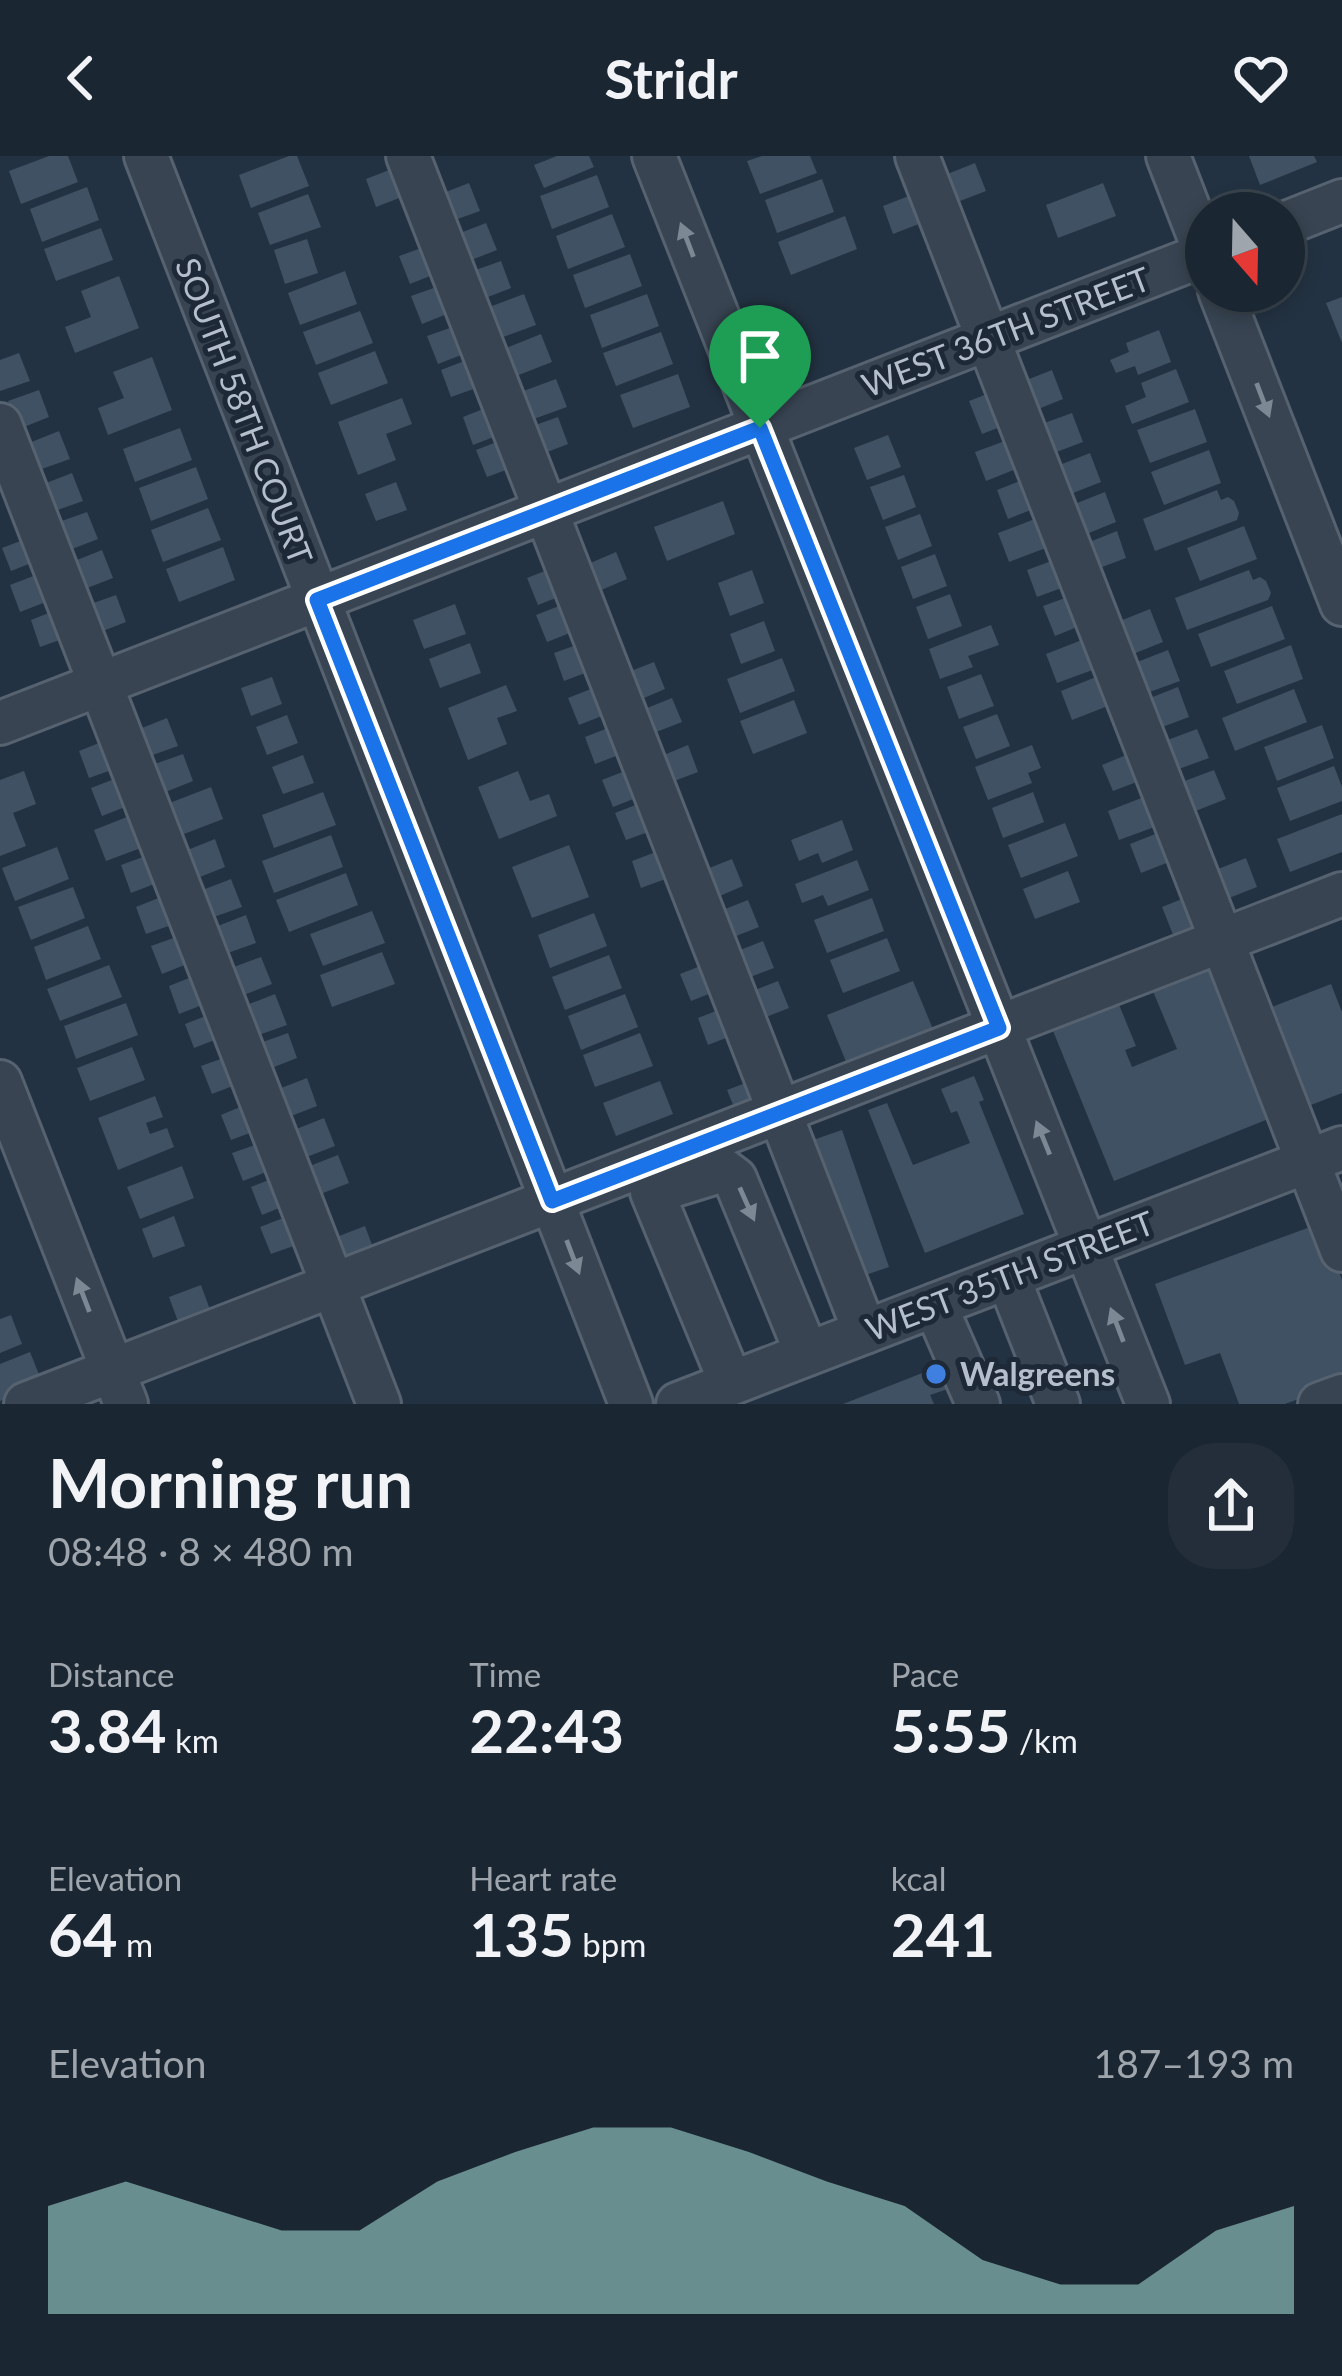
<!DOCTYPE html>
<html lang="en">
<head>
<meta charset="utf-8">
<style>
	body { margin:0; font-family:Lato,sans-serif; background:#232e3a; color:#f1f3f6; height:100vh; display:flex; flex-direction:column; font-size:45px; white-space:nowrap }
	* { box-sizing:border-box; margin:0 }
	p { font-size:39px; color:#9fa5ac }
	.icon { flex:none; width:66px; height:66px; fill:none; stroke:currentColor; stroke-width:2; stroke-linecap:round; stroke-linejoin:round }
	.map { position:relative; height:1248px; overflow:hidden }
	.side { display:flex; flex-direction:column; background:#1a2632; flex:1 }
	.side>* { flex:none }
	.needle { width:78px; rotate:160deg }
	.tools { position:absolute; left:1185px; top:36px; display:grid; gap:24px }
	.tools a { display:grid; place-items:center; width:120px; height:120px; border-radius:50%; background:#1a2632; box-shadow:0 6px 18px #0003,0 0 0 3px #38434d; font-size:60px }
	.pin { position:absolute; display:grid; place-items:center; width:102px; height:102px; color:#fff; margin:-123px -51px; border-radius:50% 50% 50% 0; rotate:-45deg; box-shadow:0 0 12px #0007 }
	.pin .icon { rotate:45deg }
	.round { display:grid; place-items:center; flex:none; width:126px; height:126px; border-radius:48px; background:#232e3a }
	.headline { display:flex; align-items:center; justify-content:space-between; height:204px; padding:0 48px }
	h1 { font-size:66px; font-weight:700; line-height:90px }
	.stats { display:grid; grid-template-columns:repeat(3,1fr); gap:18px; height:204px; padding:12px 48px }
	.stats div { display:grid; align-content:center }
	.stats b { font-size:60px; font-weight:700 }
	.stats small { font-size:33px; font-weight:400 }
	.stats p { font-size:33px }
	.chart { height:336px; padding:24px 48px }
	.chart p { display:flex; justify-content:space-between }
	.chart svg { width:100%; height:216px; margin-top:12px; fill:#8bbbb9; opacity:.7 }
	header { display:flex; justify-content:space-between; align-items:center; height:156px; padding:0 48px; background:#1a2632; font-size:54px; font-weight:700 }
	.map>svg:first-child { display:block }
	.building { fill:#3f5162 }
	.lines { fill:none; stroke-linecap:round; stroke-linejoin:round }
	.minor-casing { stroke:#56626f; stroke-width:48 }
	.minor { stroke:#384452; stroke-width:42 }
	.oneway { fill:#7d8895 }
	.route-casing { stroke:#fff; stroke-width:24 }
	.route { stroke:#1a73e8; stroke-width:15 }
	.shop-dot { fill:#3f7fe0; stroke:#1d2937; stroke-width:4.5 }
	.labels { text-anchor:middle; stroke-width:10; stroke-linejoin:round; paint-order:stroke }
	.street-label { font-size:33px; fill:#b5bfcc; stroke:#1d2937 }
	.poi-label { font-size:33px; font-weight:bold; fill:#b5bfcc; stroke:#1d2937; text-anchor:start }
</style>
</head>
<body>
<header><svg class="icon" aria-label="back" viewBox="0 0 24 24"><path d="M15 5l-7 7 7 7"/></svg>Stridr<svg class="icon" aria-label="heart" viewBox="0 0 24 24"><path d="M12 20l-8-8c-3-5 5-10 8-4 3-6 11-1 8 4z"/></svg></header>
<div class="map">
<svg width="1342" height="1248" viewBox="0 0 1342 1248">
	<rect width="100%" height="100%" fill="#233242"/>
	<g class="building">
		<polygon points="49,0 68,0 78,26 21,48 9,15"/>
		<polygon points="289,0 297,0 309,30 251,52 239,19"/>
		<polygon points="557,0 589,0 594,11 544,32 534,9"/>
		<polygon points="762,0 810,0 817,17 760,38 747,5"/>
		<polygon points="1249,0 1314,0 1317,6 1260,29"/>
		<polygon points="975,7 986,35 955,47 945,19"/>
		<polygon points="397,11 407,39 376,51 366,23"/>
		<polygon points="597,19 609,51 552,73 540,40"/>
		<polygon points="822,23 834,56 777,77 765,44"/>
		<polygon points="469,27 480,55 449,66 438,39"/>
		<polygon points="1103,27 1116,60 1058,82 1046,49"/>
		<polygon points="87,31 99,64 42,86 30,53"/>
		<polygon points="308,38 321,71 270,89 258,57"/>
		<polygon points="914,38 924,66 893,78 883,50"/>
		<polygon points="612,58 625,91 568,113 556,80"/>
		<polygon points="845,60 857,93 791,119 778,86"/>
		<polygon points="486,67 497,94 466,106 455,79"/>
		<polygon points="101,72 113,104 56,125 44,93"/>
		<polygon points="307,83 318,117 285,128 274,94"/>
		<polygon points="430,89 440,116 410,128 399,100"/>
		<polygon points="630,98 642,130 585,152 573,119"/>
		<polygon points="501,105 511,132 480,144 470,116"/>
		<polygon points="345,115 357,148 300,169 288,137"/>
		<polygon points="119,120 139,172 75,197 65,171 91,161 81,135"/>
		<polygon points="442,129 452,156 422,168 411,140"/>
		<polygon points="524,138 536,169 495,184 484,153"/>
		<polygon points="647,138 659,170 602,192 590,159"/>
		<polygon points="1342,141 1342,187 1326,147"/>
		<polygon points="360,155 373,187 316,209 303,176"/>
		<polygon points="458,169 469,196 438,208 427,180"/>
		<polygon points="1159,174 1171,206 1138,219 1135,210 1116,217 1110,204 1129,196 1126,187"/>
		<polygon points="661,176 673,208 616,230 603,197"/>
		<polygon points="541,178 552,206 511,222 501,194"/>
		<polygon points="375,195 388,227 331,249 318,217"/>
		<polygon points="19,197 30,225 0,235 0,204"/>
		<polygon points="152,201 172,254 108,279 98,252 124,242 113,216"/>
		<polygon points="472,202 482,230 451,241 441,214"/>
		<polygon points="1176,213 1189,246 1132,268 1125,250 1146,241 1141,227"/>
		<polygon points="1052,214 1063,243 1031,256 1019,227"/>
		<polygon points="678,218 690,251 633,272 620,239"/>
		<polygon points="556,223 567,251 528,265 518,237"/>
		<polygon points="39,234 49,261 19,273 8,245"/>
		<polygon points="995,235 1008,268 982,278 969,245"/>
		<polygon points="402,242 412,268 386,278 396,304 358,319 338,266"/>
		<polygon points="493,249 504,277 473,289 463,261"/>
		<polygon points="1195,253 1207,286 1150,307 1137,274"/>
		<polygon points="1072,257 1083,286 1051,298 1039,269"/>
		<polygon points="558,261 568,288 537,300 527,272"/>
		<polygon points="180,272 192,304 135,326 123,293"/>
		<polygon points="59,275 70,303 39,314 29,287"/>
		<polygon points="888,279 901,311 867,324 854,292"/>
		<polygon points="507,282 517,310 487,321 476,294"/>
		<polygon points="1013,282 1024,310 986,325 975,296"/>
		<polygon points="1209,294 1221,327 1164,349 1151,316"/>
		<polygon points="1090,297 1101,326 1068,339 1057,310"/>
		<polygon points="196,311 208,343 151,365 139,332"/>
		<polygon points="72,317 83,345 52,356 41,329"/>
		<polygon points="904,319 916,351 883,364 870,331"/>
		<polygon points="1030,321 1041,350 1008,363 997,334"/>
		<polygon points="396,326 407,354 376,365 365,338"/>
		<polygon points="1217,334 1221,344 1228,341 1234,345 1239,357 1237,364 1155,395 1143,363"/>
		<polygon points="1105,336 1116,366 1084,379 1072,349"/>
		<polygon points="723,345 735,378 667,405 654,371"/>
		<polygon points="208,352 221,384 163,406 151,374"/>
		<polygon points="87,356 98,383 67,395 56,367"/>
		<polygon points="920,358 932,390 898,404 885,371"/>
		<polygon points="1040,361 1051,390 1009,406 998,377"/>
		<polygon points="1244,370 1257,403 1200,425 1187,392"/>
		<polygon points="1117,375 1126,402 1097,413 1087,387"/>
		<polygon points="31,381 39,404 11,415 2,392"/>
		<polygon points="223,391 235,424 179,446 166,413"/>
		<polygon points="102,394 113,422 82,434 72,406"/>
		<polygon points="616,396 627,423 599,435 588,408"/>
		<polygon points="935,398 947,430 913,443 901,411"/>
		<polygon points="1057,403 1067,430 1037,441 1027,414"/>
		<polygon points="555,411 566,438 538,449 527,422"/>
		<polygon points="752,414 764,447 730,460 718,427"/>
		<polygon points="1249,414 1253,424 1260,421 1266,425 1271,437 1268,444 1187,474 1175,442"/>
		<polygon points="41,417 51,444 20,456 10,429"/>
		<polygon points="950,438 962,470 928,483 916,451"/>
		<polygon points="1076,438 1087,467 1055,480 1043,450"/>
		<polygon points="116,439 126,466 95,478 85,450"/>
		<polygon points="455,448 466,478 424,493 413,464"/>
		<polygon points="564,448 575,475 547,486 536,459"/>
		<polygon points="1272,450 1285,483 1211,511 1198,478"/>
		<polygon points="61,452 71,480 40,491 31,464"/>
		<polygon points="1150,453 1163,486 1128,500 1115,467"/>
		<polygon points="764,465 775,495 741,508 730,478"/>
		<polygon points="991,469 999,489 968,500 973,511 940,523 929,493"/>
		<polygon points="1087,482 1098,512 1057,527 1046,498"/>
		<polygon points="470,487 481,517 440,532 429,503"/>
		<polygon points="582,487 593,514 564,525 554,497"/>
		<polygon points="1291,489 1303,523 1237,548 1224,515"/>
		<polygon points="1168,494 1180,525 1144,538 1132,508"/>
		<polygon points="782,502 795,535 740,557 727,523"/>
		<polygon points="654,506 665,533 637,545 626,517"/>
		<polygon points="981,518 994,550 959,563 947,531"/>
		<polygon points="1101,519 1113,548 1072,564 1061,535"/>
		<polygon points="272,521 282,548 251,560 241,532"/>
		<polygon points="506,529 517,555 497,562 507,588 468,604 448,552"/>
		<polygon points="596,531 607,558 579,569 568,542"/>
		<polygon points="1178,531 1189,561 1157,573 1145,544"/>
		<polygon points="1294,533 1307,566 1235,595 1222,562"/>
		<polygon points="672,542 682,566 651,578 642,554"/>
		<polygon points="794,544 807,577 753,598 740,565"/>
		<polygon points="997,558 1010,590 976,603 963,571"/>
		<polygon points="287,559 298,587 267,599 256,571"/>
		<polygon points="167,562 178,590 147,601 137,574"/>
		<polygon points="1322,569 1334,602 1277,625 1264,591"/>
		<polygon points="613,570 624,597 595,608 585,581"/>
		<polygon points="1197,573 1209,602 1176,614 1165,585"/>
		<polygon points="109,583 120,611 89,622 79,595"/>
		<polygon points="688,589 698,616 669,627 659,601"/>
		<polygon points="1032,589 1041,612 1028,617 1032,627 988,644 975,611"/>
		<polygon points="1131,597 1142,624 1113,635 1102,609"/>
		<polygon points="183,598 193,625 163,637 152,609"/>
		<polygon points="303,599 314,627 283,638 272,611"/>
		<polygon points="1334,610 1342,631 1342,645 1290,665 1277,632"/>
		<polygon points="630,613 641,640 613,651 602,624"/>
		<polygon points="1214,614 1226,643 1193,656 1182,626"/>
		<polygon points="24,615 36,648 13,657 26,690 0,700 0,624"/>
		<polygon points="518,615 530,645 549,638 557,660 499,683 478,631"/>
		<polygon points="122,620 133,648 102,660 91,632"/>
		<polygon points="211,631 223,663 179,680 167,648"/>
		<polygon points="323,636 336,669 274,692 262,659"/>
		<polygon points="1033,636 1044,666 1003,682 992,652"/>
		<polygon points="1149,639 1160,669 1119,684 1108,655"/>
		<polygon points="643,646 654,674 626,684 615,657"/>
		<polygon points="137,657 149,689 106,705 94,674"/>
		<polygon points="1342,658 1342,696 1290,716 1277,683"/>
		<polygon points="842,664 853,694 822,707 818,697 799,705 791,684"/>
		<polygon points="1065,667 1078,700 1021,722 1008,689"/>
		<polygon points="1163,675 1174,704 1141,717 1130,688"/>
		<polygon points="331,679 343,711 274,737 262,705"/>
		<polygon points="215,683 225,711 195,723 185,695"/>
		<polygon points="569,689 589,741 532,762 512,711"/>
		<polygon points="57,691 69,723 15,745 2,712"/>
		<polygon points="661,694 671,721 641,732 632,705"/>
		<polygon points="151,698 162,725 131,737 121,709"/>
		<polygon points="1246,702 1257,731 1224,744 1213,715"/>
		<polygon points="732,703 743,730 715,742 704,714"/>
		<polygon points="857,704 869,734 828,750 823,739 802,747 795,728"/>
		<polygon points="1068,715 1080,746 1035,763 1023,733"/>
		<polygon points="346,717 358,749 289,776 276,744"/>
		<polygon points="231,723 242,751 211,762 200,735"/>
		<polygon points="73,731 85,762 31,784 18,751"/>
		<polygon points="166,739 177,767 146,778 136,751"/>
		<polygon points="1192,739 1204,770 1174,781 1162,751"/>
		<polygon points="872,742 884,775 827,797 814,764"/>
		<polygon points="748,744 759,771 731,782 720,755"/>
		<polygon points="372,755 385,787 323,810 310,778"/>
		<polygon points="594,757 607,790 550,812 538,779"/>
		<polygon points="246,759 256,787 225,798 215,771"/>
		<polygon points="88,770 101,803 46,824 34,791"/>
		<polygon points="182,779 192,806 162,818 151,790"/>
		<polygon points="887,782 900,815 843,837 830,804"/>
		<polygon points="763,785 774,812 745,823 735,796"/>
		<polygon points="382,796 395,828 332,851 320,819"/>
		<polygon points="609,799 622,832 565,854 552,821"/>
		<polygon points="1217,800 1281,958 1114,1025 1049,865 1115,839 1136,890 1125,894 1132,911 1177,893 1150,828"/>
		<polygon points="261,801 272,828 241,840 231,812"/>
		<polygon points="708,807 719,834 691,845 680,818"/>
		<polygon points="109,809 122,841 60,865 47,833"/>
		<polygon points="199,818 210,846 179,858 169,830"/>
		<polygon points="778,825 789,852 761,863 750,836"/>
		<polygon points="913,825 935,878 849,913 827,859"/>
		<polygon points="1331,828 1342,856 1342,937 1303,952 1264,854"/>
		<polygon points="275,838 287,869 256,880 244,850"/>
		<polygon points="625,838 638,871 581,894 568,860"/>
		<polygon points="126,847 138,879 76,903 64,870"/>
		<polygon points="726,851 736,878 708,889 698,862"/>
		<polygon points="216,856 225,880 194,892 185,868"/>
		<polygon points="288,877 297,902 269,913 260,887"/>
		<polygon points="640,877 653,910 595,931 583,899"/>
		<polygon points="132,891 145,924 90,945 77,912"/>
		<polygon points="232,899 243,926 212,938 201,910"/>
		<polygon points="974,920 984,944 979,946 1024,1058 925,1097 868,954 887,947 913,1009 970,987 957,955 951,957 941,933"/>
		<polygon points="307,922 317,950 286,962 276,934"/>
		<polygon points="756,923 766,950 738,961 727,934"/>
		<polygon points="660,925 673,958 616,980 603,947"/>
		<polygon points="155,940 163,961 146,967 150,978 167,972 174,991 118,1014 98,962"/>
		<polygon points="247,948 258,974 231,984 221,959"/>
		<polygon points="324,962 335,990 304,1002 294,974"/>
		<polygon points="842,974 889,1111 854,1123 807,986"/>
		<polygon points="263,986 274,1013 243,1025 232,997"/>
		<polygon points="338,999 349,1027 318,1039 307,1011"/>
		<polygon points="182,1010 194,1042 140,1063 127,1031"/>
		<polygon points="279,1020 289,1048 262,1059 251,1031"/>
		<polygon points="291,1059 302,1087 271,1098 260,1071"/>
		<polygon points="174,1060 185,1090 153,1102 142,1073"/>
		<polygon points="1321,1067 1342,1124 1342,1227 1285,1248 1239,1248 1220,1197 1185,1209 1155,1128"/>
		<polygon points="365,1070 375,1097 344,1109 334,1082"/>
		<polygon points="201,1129 212,1159 180,1171 169,1141"/>
		<polygon points="11,1159 22,1188 0,1197 0,1163"/>
		<polygon points="30,1196 40,1221 38,1230 0,1245 0,1208"/>
		<polygon points="948,1207 957,1230 930,1239 934,1248 843,1248"/>
	</g>
	<g class="lines">
		<g class="minor-casing">
			<g id="minor">
				<polyline points="146,0 631,1248"/>
				<polyline points="408,0 865,1176"/>
				<polyline points="654,0 1148,1248"/>
				<polyline points="917,0 1342,1094"/>
				<polyline points="1168,0 1206,98"/>
				<polyline points="1284,68 1342,45"/>
				<polyline points="1220,135 1342,448"/>
				<polyline points="0,269 379,1248"/>
				<polyline points="0,567 1206,98"/>
				<polyline points="0,926 126,1248"/>
				<polyline points="1008,1121 1058,1248"/>
				<polyline points="935,1149 978,1248"/>
				<polyline points="731,1227 652,1036 723,1014 735,1023 807,1198"/>
				<polyline points="26,1248 1342,738"/>
				<polyline points="678,1248 1342,992"/>
				<polyline points="1320,1248 1342,1240"/>
			</g>
		</g>
		<use href="#minor" class="minor"/>
	</g>
	<defs><path id="oneway-solid" d="M-6-.8H1V-3.2L6.5 0L1 3.2V.8H-6Z" transform="scale(3)"/></defs>
	<g class="oneway">
		<use href="#oneway-solid" transform="translate(687 84) rotate(-111)"/>
		<use href="#oneway-solid" transform="translate(1263 244) rotate(69)"/>
		<use href="#oneway-solid" transform="translate(1043 982) rotate(-112)"/>
		<use href="#oneway-solid" transform="translate(747 1048) rotate(66)"/>
		<use href="#oneway-solid" transform="translate(573 1101) rotate(69)"/>
		<use href="#oneway-solid" transform="translate(83 1139) rotate(-111)"/>
		<use href="#oneway-solid" transform="translate(1117 1169) rotate(-111)"/>
	</g>
	<g class="lines">
		<g class="route-casing">
			<polygon id="route" points="760,272 999,872 552,1045 317,444"/>
		</g>
		<use href="#route" class="route"/>
	</g>
	<circle class="shop-dot" cx="936" cy="1218" r="12"/>
	<g class="labels">
		<g class="street-label">
			<text transform="translate(1006 176) rotate(-21)" y="12">WEST 36TH STREET</text>
			<text transform="translate(244 255) rotate(69)" y="12">SOUTH 58TH COURT</text>
			<text transform="translate(1010 1120) rotate(-21)" y="12">WEST 35TH STREET</text>
		</g>
		<g class="poi-label">
			<text x="960" y="1230">Walgreens</text>
		</g>
	</g>
</svg>
<div class="tools">
<a><svg class="needle" viewBox="-14 -14 28 28"><path d="M0-13l5 13h-10z" fill="#e53935"/><path d="M0 13l5-13h-10z" fill="#9fa5ac"/></svg></a>
</div>
<div class="pin" style="left:760px;top:272px;background:#1e9e55"><svg class="icon" aria-label="arrive" viewBox="0 0 24 24"><path d="M6 21V4h12l-3 4 3 4H6"/></svg></div>
</div>
<section class="side">
<div class="headline"><div><h1>Morning run</h1><p>08:48 · 8 × 480 m</p></div><a class="round"><svg class="icon" aria-label="share" viewBox="0 0 24 24"><path d="M12 15V3M7 8l5-5 5 5M5 13v7h14v-7"/></svg></a></div>
<div class="stats">
<div><p>Distance</p><b>3.84<small> km</small></b></div>
<div><p>Time</p><b>22:43</b></div>
<div><p>Pace</p><b>5:55<small> /km</small></b></div>
</div>
<div class="stats">
<div><p>Elevation</p><b>64<small> m</small></b></div>
<div><p>Heart rate</p><b>135<small> bpm</small></b></div>
<div><p>kcal</p><b>241</b></div>
</div>
<div class="chart"><p><span>Elevation</span>187–193 m</p>
<svg viewBox="0 0 160 44" preserveAspectRatio="none"><path d="M0 44V22L10 17L20 22L30 27L40 27L50 17L60 11L70 6L80 6L90 11L100 17L110 22L120 33L130 38L140 38L150 27L160 22V44z"/></svg>
</div>
</section>
</body>
</html>
